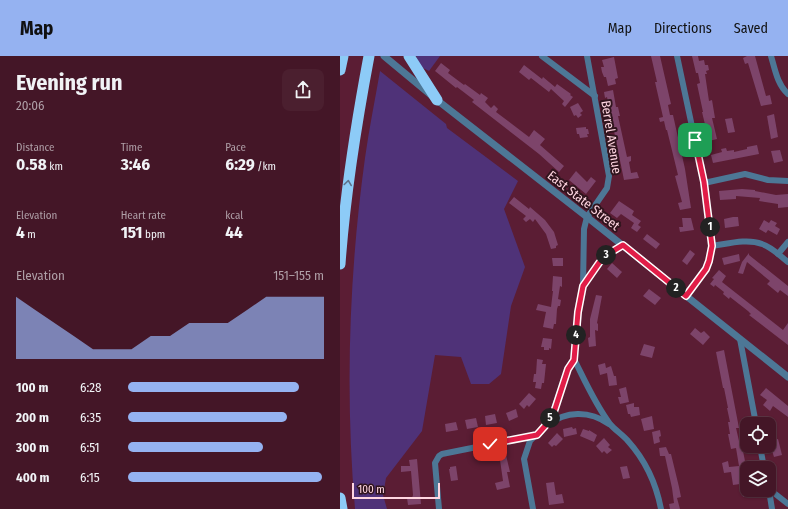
<!DOCTYPE html>
<html lang="en">
<head>
<meta charset="utf-8">
<style>
	body { margin:0; font-family:"Fira Sans Condensed",sans-serif; background:#4b1f2f; color:#f1f3f6; height:100vh; display:flex; flex-direction:column; font-size:15px; white-space:nowrap }
	* { box-sizing:border-box; margin:0 }
	p { font-size:13px; color:#af9fa7 }
	.icon { flex:none; width:22px; height:22px; fill:none; stroke:currentColor; stroke-width:2; stroke-linecap:round; stroke-linejoin:round }
	.map { position:relative; flex:1; overflow:hidden }
	.side { display:flex; flex-direction:column; background:#441627; width:340px }
	.side>* { flex:none }
	.fabs { position:absolute; left:400px; top:361px; display:grid; gap:8px }
	.fabs a { display:grid; place-items:center; width:36px; height:36px; border-radius:8px; background:#441627; box-shadow:0 1px 3px #0004,0 0 0 1px #5c3544; font-size:20px }
	.scale { position:absolute; left:12px; bottom:10px; width:88px; box-sizing:border-box; padding-left:4px; border:2px solid #ffd6e1; border-top:0; font-size:11px; line-height:14px; white-space:nowrap; color:#ffd6e1; -webkit-text-stroke:3px #30141d; paint-order:stroke }
	.pin { position:absolute; display:grid; place-items:center; width:34px; height:34px; color:#fff; margin:-17px; border-radius:8px; box-shadow:0 2px 6px #0006 }
	.km { position:absolute; width:20px; height:20px; margin:-10px; border-radius:50%; background:#222; color:#fff; font-size:11px; line-height:20px; text-align:center }
	.round { display:grid; place-items:center; flex:none; width:42px; height:42px; border-radius:8px; background:#4b1f2f }
	.headline { display:flex; align-items:center; justify-content:space-between; height:68px; padding:0 16px }
	h1 { font-size:22px; font-weight:700; line-height:30px }
	.metrics { display:grid; grid-template-columns:repeat(3,1fr); gap:6px; height:68px; padding:4px 16px }
	.metrics div { display:grid; align-content:center }
	.metrics b { font-size:17px; font-weight:700 }
	.metrics small { font-size:11px; font-weight:400 }
	.metrics p { font-size:11px }
	.chart { height:112px; padding:8px 16px }
	.chart p { display:flex; justify-content:space-between }
	.chart svg { width:100%; height:72px; margin-top:4px; fill:#95b2f1; opacity:.7 }
	ul { padding:0 16px; list-style:none; font-size:13px }
	li { display:grid; grid-template-columns:64px 48px 1fr; align-items:center; height:30px }
	li i { height:10px; border-radius:5px; background:#95b2f1 }
	header { display:flex; align-items:center; gap:24px; box-sizing:border-box; height:56px; padding:0 20px; background:#95b2f1; color:#111 }
	header strong { font-size:19px }
	nav { display:flex; gap:22px; margin-inline-start:auto; font-size:14px }
	main { display:flex; flex:1; min-height:0 }
	.map>svg:first-child { display:block }
	.green { fill:#4f3278 }
	.building { fill:#7d446a }
	.lines { fill:none; stroke-linecap:round; stroke-linejoin:round }
	.minor { stroke:#4d7796; stroke-width:6 }
	.tertiary { stroke:#4d7796; stroke-width:7 }
	.motorway { stroke:#8dcbf7; stroke-width:11 }
	.oneway { stroke:#5e708a }
	.route-casing { stroke:#fff; stroke-width:8 }
	.route { stroke:#e11d48; stroke-width:5 }
	.labels { text-anchor:middle; stroke-width:4; stroke-linejoin:round; paint-order:stroke }
	.street-label { font-size:13px; fill:#ffd6e1; stroke:#30141d }
</style>
</head>
<body>
<header>
<strong>Map</strong>
<nav><a>Map</a><a>Directions</a><a>Saved</a></nav>
</header>
<main>
<section class="side">
<div class="headline"><div><h1>Evening run</h1><p>20:06</p></div><a class="round"><svg class="icon" aria-label="share" viewBox="0 0 24 24"><path d="M12 15V3M7 8l5-5 5 5M5 13v7h14v-7"/></svg></a></div>
<div class="metrics">
<div><p>Distance</p><b>0.58<small> km</small></b></div>
<div><p>Time</p><b>3:46</b></div>
<div><p>Pace</p><b>6:29<small> /km</small></b></div>
</div>
<div class="metrics">
<div><p>Elevation</p><b>4<small> m</small></b></div>
<div><p>Heart rate</p><b>151<small> bpm</small></b></div>
<div><p>kcal</p><b>44</b></div>
</div>
<div class="chart"><p><span>Elevation</span>151–155 m</p>
<svg viewBox="0 0 160 44" preserveAspectRatio="none"><path d="M0 44V6L10 14L20 22L30 30L40 38L50 38L60 38L70 30L80 30L90 22L100 22L110 22L120 14L130 6L140 6L150 6L160 6V44z"/></svg>
</div>
<ul>
<li><b>100 m</b>6:28<i style="width:87%"></i></li>
<li><b>200 m</b>6:35<i style="width:81%"></i></li>
<li><b>300 m</b>6:51<i style="width:69%"></i></li>
<li><b>400 m</b>6:15<i style="width:99%"></i></li>
</ul>
</section>
<div class="map">
<svg width="448" height="453" viewBox="0 0 448 453">
	<rect width="100%" height="100%" fill="#5b1d34"/>
	<g class="green">
		<polygon points="76,0 100,0 89,15 81,11"/>
		<path d="M40,15L106,68L107,72L178,125L164,153L185,211L171,250L161,318L149,328H131L121,301L95,299L82,375L46,422L43,439L47,453H15C5,336 9,218 25,102C29,73 35,44 40,15Z"/>
	</g>
	<g class="building">
		<polygon points="311,0 320,0 331,48 328,49 330,59 333,59 345,113 351,152 340,154 338,147 342,146 335,120 338,119 327,74 326,74 324,65 320,66 319,62 323,61 315,26 317,26"/>
		<polygon points="352,0 358,0 359,5 364,4 365,9 368,9 369,14 366,15 367,18 365,18 369,45 372,44 375,62 372,62 377,83 369,85 362,56 363,56 357,28 360,27 358,17 356,17"/>
		<polygon points="407,0 415,0 426,40 430,39 432,48 421,50 408,7 405,8 403,2"/>
		<polygon points="274,1 278,22 275,23 276,28 268,30 266,21 264,21 262,16 261,11 264,11 262,4"/>
		<polygon points="101,7 110,14 108,17 124,29 125,28 140,39 141,37 148,42 145,46 151,52 154,49 158,53 156,56 189,81 194,74 205,83 200,89 224,110 219,116 199,98 132,46 134,44 117,31 116,32 95,15"/>
		<polygon points="184,9 202,23 203,21 215,31 217,28 231,38 230,39 233,41 225,51 222,48 224,45 211,33 209,36 191,22 189,24 179,16"/>
		<polygon points="273,34 276,51 278,51 280,60 278,60 287,101 291,100 291,105 289,106 291,117 297,116 299,122 284,124 267,41 265,42 264,36"/>
		<polygon points="238,47 243,55 240,57 242,59 238,62 236,59 234,60 230,51"/>
		<polygon points="434,58 438,81 431,83 427,60"/>
		<polygon points="392,62 395,76 388,77 385,63"/>
		<polygon points="246,71 246,73 248,73 249,78 247,78 248,81 240,82 239,78 237,78 236,72"/>
		<polygon points="417,89 419,98 373,107 371,99 382,96 381,93 386,92 387,95 394,94 394,96 407,93 407,91"/>
		<polygon points="440,94 443,105 434,107 431,95"/>
		<polygon points="236,115 247,126 251,121 256,125 246,138 229,124"/>
		<polygon points="402,133 415,134 415,135 436,139 448,138 448,151 438,152 438,148 419,145 420,142 396,140 396,143 380,144 379,135"/>
		<polygon points="174,141 189,153 190,151 205,164 214,176 218,189 216,190 216,192 211,193 206,178 195,163 193,166 190,163 186,166 183,163 186,160 169,147"/>
		<polygon points="279,145 294,155 292,159 301,165 298,169 301,171 297,176 291,172 294,167 281,158 277,162 270,157"/>
		<polygon points="393,161 398,161 399,170 385,172 384,163"/>
		<polygon points="342,162 351,162 354,174 340,176 339,171 343,171"/>
		<polygon points="424,164 429,167 431,164 437,167 435,170 440,173 437,179 428,174 426,177 419,173"/>
		<polygon points="307,178 320,188 316,193 303,183"/>
		<polygon points="350,194 355,198 347,209 342,205"/>
		<polygon points="409,197 409,199 448,230 448,240 440,234 438,237 427,228 430,225 407,206 403,218 398,217 402,206"/>
		<polygon points="399,198 400,205 384,209 382,202"/>
		<polygon points="212,202 223,202 223,210 213,210"/>
		<polygon points="272,207 282,216 277,222 267,213"/>
		<polygon points="379,214 386,220 382,226 443,274 448,267 448,289 409,259 411,258 408,255 390,241 389,243 383,238 384,236 375,229 374,231 370,228 374,223 372,222"/>
		<polygon points="213,220 222,221 222,231 220,230 218,243 221,244 220,250 218,250 217,253 216,268 214,268 213,273 203,271 206,256 196,254 198,248 211,251 213,235 212,235"/>
		<polygon points="309,233 321,242 315,249 303,240"/>
		<polygon points="256,239 262,240 257,267 258,268 258,275 255,274 256,290 249,291 248,282 250,281 250,263"/>
		<polygon points="355,272 361,277 364,275 370,281 363,289 350,278"/>
		<polygon points="203,282 212,283 211,293 209,292 209,294 204,294 204,291 201,291"/>
		<polygon points="304,288 315,291 312,302 300,299"/>
		<polygon points="384,294 399,372 396,372 399,385 401,385 407,415 408,440 403,441 400,428 393,429 391,416 384,417 382,407 388,405 389,411 399,410 396,392 391,393 388,378 390,378 388,366 390,366 387,352 388,352 384,332 383,332 376,296"/>
		<polygon points="197,303 203,304 202,308 206,308 204,327 202,327 201,333 195,332 196,326 193,326 194,318 196,318"/>
		<polygon points="265,307 266,312 271,310 274,320 276,320 277,329 269,330 267,317 260,319 258,309"/>
		<polygon points="286,331 289,346 280,348 278,341 281,341 279,333"/>
		<polygon points="426,332 448,350 448,361 433,350 430,355 423,349 427,344 420,339"/>
		<polygon points="189,337 196,343 189,351 187,349 184,353 179,348"/>
		<polygon points="294,347 294,351 299,351 300,359 291,361 290,358 288,358 286,349"/>
		<polygon points="176,353 178,361 169,365 166,357"/>
		<polygon points="155,358 157,367 146,369 145,360"/>
		<polygon points="312,360 314,373 304,375 301,363"/>
		<polygon points="136,362 138,371 127,373 125,364"/>
		<polygon points="116,366 118,374 106,376 105,368"/>
		<polygon points="232,371 233,373 236,372 237,378 224,381 223,373"/>
		<polygon points="243,373 249,375 249,374 257,379 254,386 240,380"/>
		<polygon points="320,374 321,380 319,381 320,386 314,388 312,376"/>
		<polygon points="217,377 223,383 216,390 214,389 212,391 208,387"/>
		<polygon points="264,382 270,389 268,391 272,394 267,398 264,395 262,397 256,390"/>
		<polygon points="438,383 442,399 434,401 429,385"/>
		<polygon points="326,391 329,398 331,398 339,431 341,441 337,442 340,453 330,453 329,448 334,447 332,432 325,400 320,400 319,392"/>
		<polygon points="165,395 170,416 167,416 170,431 157,434 155,427 163,425 160,404 158,404 156,397"/>
		<polygon points="77,403 81,448 68,449 67,442 72,442 73,439 71,415 61,416 61,410 70,410 69,404"/>
		<polygon points="116,410 118,424 111,425 109,413 110,413 110,411"/>
		<polygon points="287,410 290,422 283,423 280,411"/>
		<polygon points="214,426 216,439 222,438 224,447 209,449 206,427"/>
	</g>
	<g class="lines">
		<g class="minor">
			<polyline points="202,0 255,40"/>
			<polyline points="337,0 364,127 372,190 369,205 366,213 346,240"/>
			<path d="M431,0C435,13 437,28 448,38"/>
			<polyline points="364,127 405,118 428,124 448,125"/>
			<path d="M372,190C387,188 407,182 422,188C432,191 440,200 448,206"/>
			<polyline points="438,198 448,186"/>
			<path d="M243,230C256,211 262,201 283,189"/>
			<polyline points="400,283 416,368"/>
			<path d="M234,303C245,325 255,348 270,368C275,374 283,379 288,385C306,405 316,427 321,453"/>
			<path d="M207,369C226,355 249,354 269,368"/>
			<polyline points="420,390 424,412"/>
			<polyline points="429,433 448,448"/>
			<polyline points="429,434 432,453"/>
			<polyline points="99,453 95,407 99,400 102,398 197,379 205,370 213,356 228,313 234,303 238,256 243,230 244,173 247,161 267,132 269,120 247,0"/>
			<polyline points="193,453 184,403 190,385 196,379"/>
		</g>
		<polyline class="tertiary" points="44,0 97,44 247,161 448,321"/>
		<g class="motorway">
			<polyline points="69,0 97,44"/>
			<polyline points="0,14 3,0"/>
			<path d="M0,208C5,138 16,69 29,0"/>
			<polyline points="0,442 2,453"/>
		</g>
	</g>
	<defs><path id="oneway-chevron" d="M-2-3.5L2.5 0L-2 3.5" fill="none" stroke-width="1.6" stroke-linecap="round" stroke-linejoin="round"/></defs>
	<use class="oneway" href="#oneway-chevron" transform="translate(8 127) rotate(-82)"/>
	<g class="lines">
		<g class="route-casing">
			<polyline id="route" points="150,388 197,379 205,370 214,356 228,313 234,304 238,256 243,230 259,207 265,200 283,189 346,240 366,213 369,205 372,190 364,126 355,84"/>
		</g>
		<use href="#route" class="route"/>
	</g>
	<g class="labels">
		<g class="street-label">
			<text transform="translate(272 81) rotate(81)" y="5">Berrel Avenue</text>
			<text transform="translate(244 144) rotate(38)" y="5">East State Street</text>
		</g>
	</g>
</svg>
<div class="fabs">
<a><svg class="icon" aria-label="locate" viewBox="0 0 24 24"><circle cx="12" cy="12" r="6"/><path d="M12 2v4M12 18v4M2 12h4M18 12h4"/></svg></a>
<a><svg class="icon" aria-label="layers" viewBox="0 0 24 24"><path d="M12 4l9 5-9 5-9-5zM3 14l9 5 9-5"/></svg></a>
</div>
<div class="scale">100 m</div>
<div class="pin" style="left:355px;top:84px;background:#1e9e55"><svg class="icon" aria-label="arrive" viewBox="0 0 24 24"><path d="M6 21V4h12l-3 4 3 4H6"/></svg></div>
<div class="pin" style="left:150px;top:388px;background:#d93025"><svg class="icon" aria-label="check" viewBox="0 0 24 24"><path d="M5 12l5 5 9-10"/></svg></div>
<b class="km" style="left:370px;top:171px">1</b>
<b class="km" style="left:336px;top:232px">2</b>
<b class="km" style="left:266px;top:199px">3</b>
<b class="km" style="left:236px;top:279px">4</b>
<b class="km" style="left:210px;top:362px">5</b>
</div>
</main>
</body>
</html>
